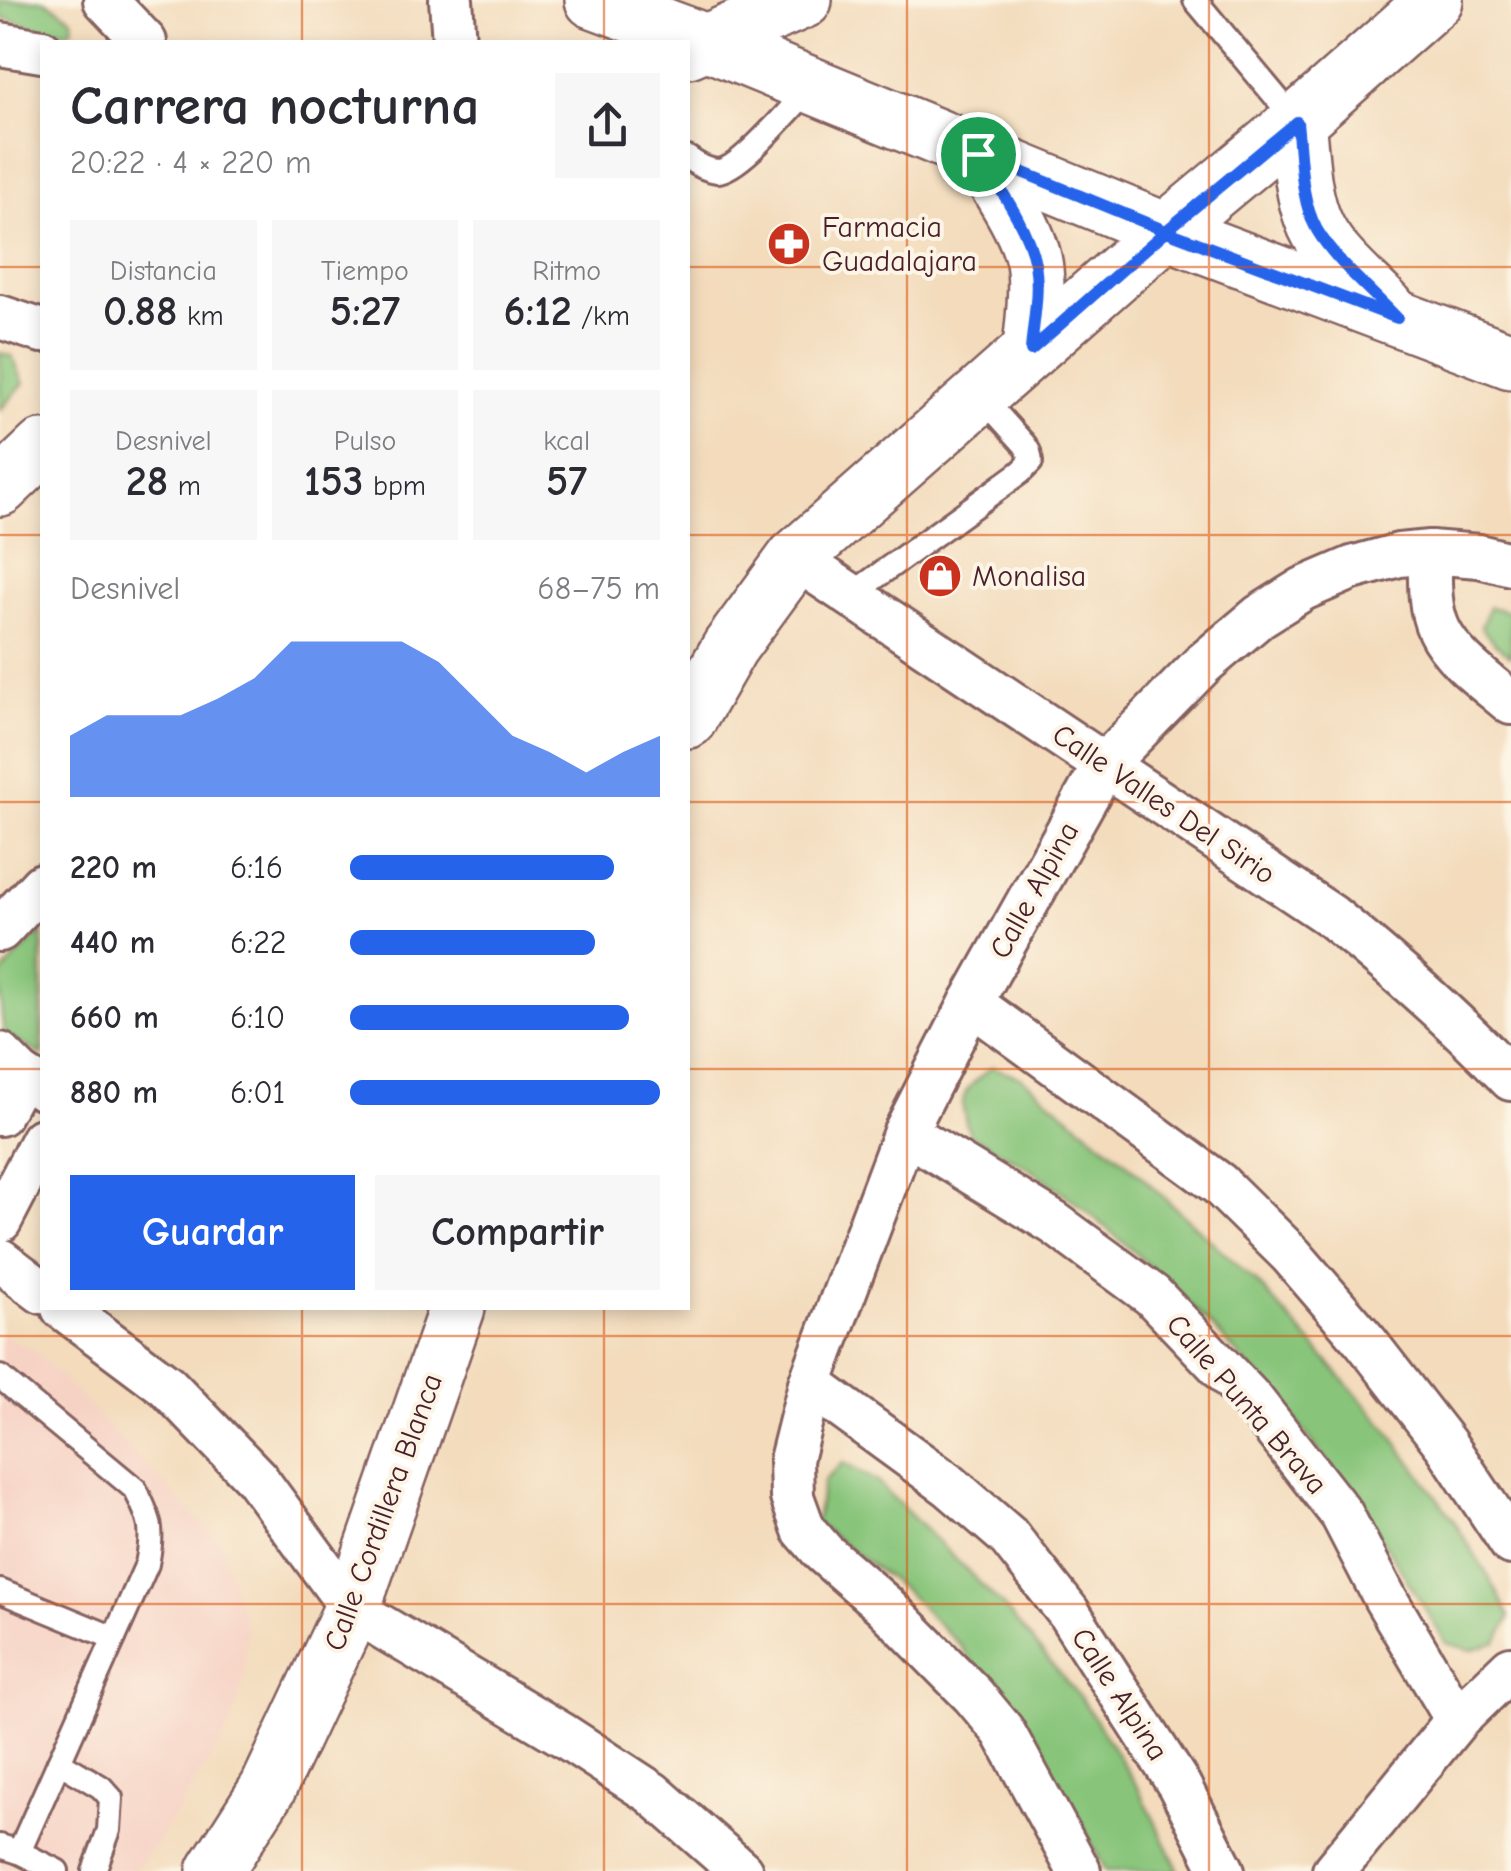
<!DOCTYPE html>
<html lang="es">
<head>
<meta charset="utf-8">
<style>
	body { margin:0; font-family:"Comic Neue",sans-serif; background:#f7f7f7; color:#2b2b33; height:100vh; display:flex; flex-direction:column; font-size:38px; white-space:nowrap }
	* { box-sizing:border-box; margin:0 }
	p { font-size:32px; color:#7c7c81 }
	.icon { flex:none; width:55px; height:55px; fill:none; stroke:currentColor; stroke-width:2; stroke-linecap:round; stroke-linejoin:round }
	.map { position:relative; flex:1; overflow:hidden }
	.drawer { position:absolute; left:40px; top:40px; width:650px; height:1270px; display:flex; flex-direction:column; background:#fff; border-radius:0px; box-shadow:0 5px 15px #0003 }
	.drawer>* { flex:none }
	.pin { position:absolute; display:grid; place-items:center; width:85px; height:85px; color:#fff; margin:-42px; border:5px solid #fff; border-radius:50%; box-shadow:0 2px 10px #0007 }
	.round { display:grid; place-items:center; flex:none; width:105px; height:105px; border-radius:0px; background:#f7f7f7 }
	.headline { display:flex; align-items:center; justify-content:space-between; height:170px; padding:0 30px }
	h1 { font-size:55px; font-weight:800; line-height:75px }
	.figures { display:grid; grid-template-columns:repeat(3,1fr); gap:15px; height:170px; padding:10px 30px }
	.figures div { display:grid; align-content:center; border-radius:0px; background:#f7f7f7; text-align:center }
	.figures b { font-size:42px; font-weight:800 }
	.figures small { font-size:28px; font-weight:400 }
	.figures p { font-size:28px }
	.chart { height:280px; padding:20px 30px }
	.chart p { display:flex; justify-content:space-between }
	.chart svg { width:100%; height:180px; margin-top:10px; fill:#2563eb; opacity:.7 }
	.primary-button { display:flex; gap:20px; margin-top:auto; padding:20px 30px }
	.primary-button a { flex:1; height:115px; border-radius:0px; background:#2563eb; color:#fff; font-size:40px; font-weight:800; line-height:115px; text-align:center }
	.primary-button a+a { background:#f7f7f7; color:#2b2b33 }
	ul { padding:0 30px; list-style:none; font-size:32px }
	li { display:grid; grid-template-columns:160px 120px 1fr; align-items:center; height:75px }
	li i { height:25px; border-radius:12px; background:#2563eb }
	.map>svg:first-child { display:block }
	.built { fill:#f6d2c4 }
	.green { fill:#88c57a; stroke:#697252; stroke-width:2.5 }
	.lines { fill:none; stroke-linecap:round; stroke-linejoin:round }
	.service-casing { stroke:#85615e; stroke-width:28 }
	.minor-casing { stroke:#85615e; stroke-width:48 }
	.tertiary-casing { stroke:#85615e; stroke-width:60 }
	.service { stroke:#fff; stroke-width:22 }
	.minor { stroke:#fff; stroke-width:42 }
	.tertiary { stroke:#fff; stroke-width:55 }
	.route-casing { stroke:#fff; stroke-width:20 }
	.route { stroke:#2563eb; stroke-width:12 }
	.grid { fill:none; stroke:#d8530f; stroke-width:2.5; stroke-opacity:0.55 }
	.labels { text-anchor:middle; stroke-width:8; stroke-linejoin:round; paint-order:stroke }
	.poi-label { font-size:30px; fill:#4a1f2b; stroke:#fcf5e5; text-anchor:start }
	.street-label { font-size:30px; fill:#4a1f2b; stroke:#fcf5e5 }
</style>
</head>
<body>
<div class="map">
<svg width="1511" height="1871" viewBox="0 0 1511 1871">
	<rect width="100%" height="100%" fill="#fcf5e5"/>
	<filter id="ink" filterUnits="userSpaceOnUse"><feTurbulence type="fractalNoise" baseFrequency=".01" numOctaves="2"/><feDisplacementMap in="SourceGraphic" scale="20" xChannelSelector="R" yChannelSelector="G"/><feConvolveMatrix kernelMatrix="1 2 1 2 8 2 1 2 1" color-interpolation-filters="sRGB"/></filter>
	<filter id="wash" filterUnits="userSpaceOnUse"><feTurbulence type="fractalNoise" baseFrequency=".0048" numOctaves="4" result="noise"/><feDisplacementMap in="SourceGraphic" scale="40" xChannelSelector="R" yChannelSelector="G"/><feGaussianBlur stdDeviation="2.25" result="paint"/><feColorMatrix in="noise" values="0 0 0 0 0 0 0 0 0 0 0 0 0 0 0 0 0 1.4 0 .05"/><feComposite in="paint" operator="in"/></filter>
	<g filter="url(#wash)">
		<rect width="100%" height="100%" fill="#f3dbbc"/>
		<polygon class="built" points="0,1334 34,1350 220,1542 247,1630 244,1680 230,1728 156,1845 133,1871 0,1871"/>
		<g class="green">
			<path d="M0,0H45L72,18L73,28L70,31C45,32 24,24 0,17Z"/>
			<polygon points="0,353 12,356 24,383 0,410"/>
			<polygon points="1489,607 1511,612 1511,656 1493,642 1481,627"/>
			<path d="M42,931V1055L5,1035C1,1022 0,992 0,979C4,968 33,940 42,931Z"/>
			<path d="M992,1067L1021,1077L1128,1164L1262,1288L1384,1425L1454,1521L1493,1584L1510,1617L1497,1642L1471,1650L1446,1643C1410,1584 1374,1524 1333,1469C1271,1386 1199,1308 1120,1240C1093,1216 1066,1193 1036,1173C1015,1159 992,1147 970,1135C957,1096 961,1092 992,1067Z"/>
			<polygon points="843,1463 876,1481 1002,1605 1083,1701 1139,1789 1179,1871 1106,1871 1078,1817 1017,1724 960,1645 904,1590 815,1523 824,1481"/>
		</g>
	</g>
	<g filter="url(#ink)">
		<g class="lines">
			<g class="service-casing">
				<g id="service">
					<polyline points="1195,0 1297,122"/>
					<path d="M688,158C696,164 706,170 717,171C740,171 794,104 812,86"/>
					<polyline points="851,595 1021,472 1031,462 1029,452 1025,445 979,394"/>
					<path d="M0,1377L135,1489C151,1520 154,1530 147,1564L19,1852"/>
					<polyline points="0,1591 114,1638"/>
					<polyline points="59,1762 101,1787 111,1798 109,1830 94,1871"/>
					<polyline points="0,1846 19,1852 57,1871"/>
				</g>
			</g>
			<g class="minor-casing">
				<g id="minor">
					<polyline points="105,0 145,42"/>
					<polyline points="451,0 454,42"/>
					<polyline points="0,44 42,51"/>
					<polyline points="0,317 42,331"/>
					<path d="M1430,552C1430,577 1428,607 1439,630C1452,658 1488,683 1511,703"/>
					<path d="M795,558L1331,916C1394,967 1455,1020 1511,1079"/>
					<polyline points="0,930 42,885"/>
					<polyline points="971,1003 1219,1184 1291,1255 1366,1342 1446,1445 1511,1543"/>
					<polyline points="0,1054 21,1075 42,1088"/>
					<polyline points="0,1114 21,1075"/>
					<polyline points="905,1132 1054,1223 1152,1295 1252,1400 1342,1515 1385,1598 1457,1720"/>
					<polyline points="0,1221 42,1140"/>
					<polyline points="0,1260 42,1292"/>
					<polyline points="63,1308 167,1386 256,1478 352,1609 563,1735 652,1793 741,1871"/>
					<polyline points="810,1384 950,1486 1008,1536 1068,1612 1179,1785 1223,1871"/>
					<polyline points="1079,1871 1003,1731 973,1695 884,1605 824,1553 804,1530 792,1497 791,1460 810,1384 905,1132 971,1003 1105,764 1203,664 1260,616 1303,589 1352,568 1399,555 1430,552 1479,556 1511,564"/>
					<polyline points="1334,1871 1457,1720 1511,1668"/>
				</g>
			</g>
			<g class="tertiary-casing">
				<g id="tertiary">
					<polyline points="593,0 706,42 1166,231 1511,361"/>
					<polyline points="688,50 804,0"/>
					<path d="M1297,122C1301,153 1301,187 1312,217C1324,253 1362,282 1388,309"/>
					<path d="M978,154C997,185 1032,234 1035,269C1038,295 1033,324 1031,350"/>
					<polyline points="0,488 42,448"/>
					<polyline points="688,720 730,647 795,558 1166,231 1297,122 1435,0"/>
					<polyline points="215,1871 268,1788 352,1609 457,1308"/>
				</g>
			</g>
			<use href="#service" class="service"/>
			<use href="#minor" class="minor"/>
			<use href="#tertiary" class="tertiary"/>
		</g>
	</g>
	<g class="lines" filter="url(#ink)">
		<g class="route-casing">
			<path id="route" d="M978,154C998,186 1028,227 1035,264C1040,291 1033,323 1031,350L1166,231L1297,122C1301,156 1300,200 1317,230C1336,262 1372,291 1397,318L1166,231L978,154"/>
		</g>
		<use href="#route" class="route"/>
	</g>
	<path class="grid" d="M302,0V42M604,0V42M907,0V1871M1209,0V1871M0,267H42M688,267H1511M0,535H42M688,535H1511M0,802H42M688,802H1511M0,1069H42M688,1069H1511M302,1308V1871M604,1308V1871M0,1336H1511M0,1604H1511"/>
	<defs>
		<g id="pharmacy-disc" transform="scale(2.25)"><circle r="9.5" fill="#c8321e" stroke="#fcf5e5"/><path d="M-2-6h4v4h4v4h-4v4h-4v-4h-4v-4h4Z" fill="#fff"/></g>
		<g id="shop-disc" transform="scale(2.25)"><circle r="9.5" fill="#c8321e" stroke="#fcf5e5"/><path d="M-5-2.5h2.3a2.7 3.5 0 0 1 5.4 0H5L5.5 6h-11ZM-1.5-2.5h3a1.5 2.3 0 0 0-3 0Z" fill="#fff"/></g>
	</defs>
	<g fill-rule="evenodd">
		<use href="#pharmacy-disc" x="789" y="244"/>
		<use href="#shop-disc" x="940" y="576"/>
	</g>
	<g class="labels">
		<g class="poi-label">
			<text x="822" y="237">Farmacia<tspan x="822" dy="34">Guadalajara</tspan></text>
			<text x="972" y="586">Monalisa</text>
		</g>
		<g class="street-label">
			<text transform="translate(1164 804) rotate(34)" y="10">Calle Valles Del Sirio</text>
			<text transform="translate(1034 890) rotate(-61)" y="10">Calle Alpina</text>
			<text transform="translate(1247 1404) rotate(49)" y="10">Calle Punta Brava</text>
			<text transform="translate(383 1512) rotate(-70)" y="10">Calle Cordillera Blanca</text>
			<text transform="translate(1120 1694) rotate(57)" y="10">Calle Alpina</text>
		</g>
	</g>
</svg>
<div class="pin" style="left:978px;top:154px;background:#1e9e55"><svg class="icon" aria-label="arrive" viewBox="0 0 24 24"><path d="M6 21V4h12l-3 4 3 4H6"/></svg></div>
<section class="drawer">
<div class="headline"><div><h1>Carrera nocturna</h1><p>20:22 · 4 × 220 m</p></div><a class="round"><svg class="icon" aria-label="share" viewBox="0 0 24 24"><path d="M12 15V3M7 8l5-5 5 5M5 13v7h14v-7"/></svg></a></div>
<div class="figures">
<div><p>Distancia</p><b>0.88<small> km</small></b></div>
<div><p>Tiempo</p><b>5:27</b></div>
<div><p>Ritmo</p><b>6:12<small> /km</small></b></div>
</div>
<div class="figures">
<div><p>Desnivel</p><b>28<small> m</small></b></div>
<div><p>Pulso</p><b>153<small> bpm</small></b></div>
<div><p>kcal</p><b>57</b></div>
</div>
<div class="chart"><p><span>Desnivel</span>68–75 m</p>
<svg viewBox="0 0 160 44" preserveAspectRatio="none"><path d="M0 44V29L10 24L20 24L30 24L40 20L50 15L60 6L70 6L80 6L90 6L100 11L110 20L120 29L130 33L140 38L150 33L160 29V44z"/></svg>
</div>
<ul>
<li><b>220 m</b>6:16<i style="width:85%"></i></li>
<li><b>440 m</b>6:22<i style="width:79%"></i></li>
<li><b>660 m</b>6:10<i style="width:90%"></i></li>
<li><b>880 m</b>6:01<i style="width:100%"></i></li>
</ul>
<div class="primary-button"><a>Guardar</a><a>Compartir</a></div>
</section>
</div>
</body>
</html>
